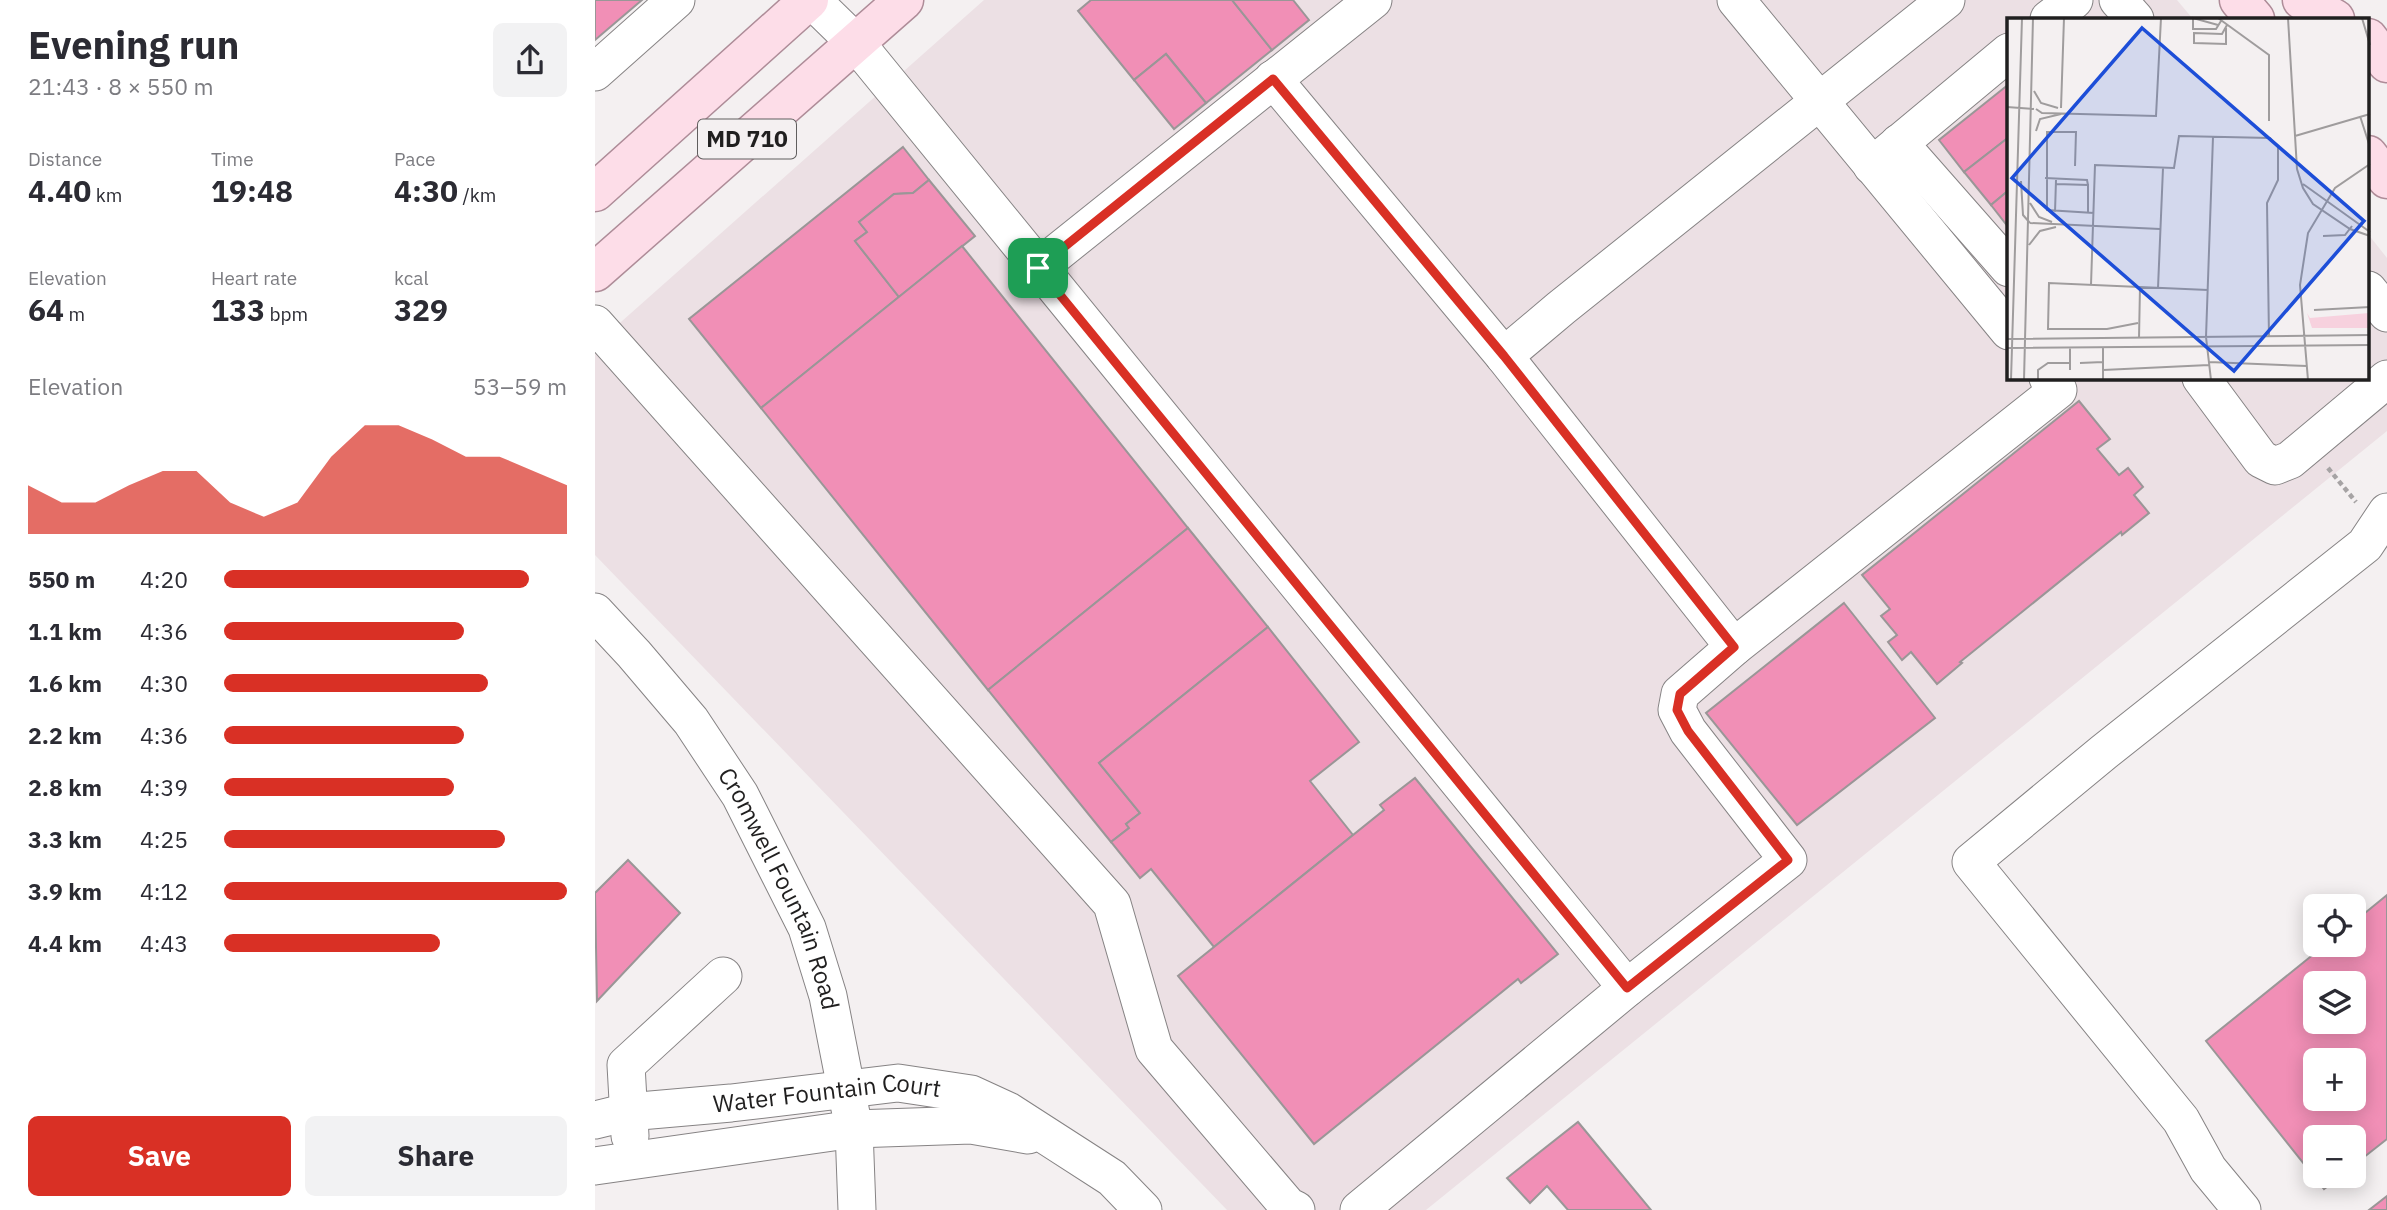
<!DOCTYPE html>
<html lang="en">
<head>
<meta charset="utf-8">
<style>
	body { margin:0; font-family:"IBM Plex Sans",sans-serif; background:#f2f2f3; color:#2b2b33; height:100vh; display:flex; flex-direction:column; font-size:26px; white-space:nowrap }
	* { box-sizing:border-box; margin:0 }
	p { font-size:23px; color:#7c7c81 }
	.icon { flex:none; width:38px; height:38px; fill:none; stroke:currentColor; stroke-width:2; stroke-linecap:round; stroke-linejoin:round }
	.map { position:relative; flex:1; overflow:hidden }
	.details { display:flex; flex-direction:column; background:#fff; width:595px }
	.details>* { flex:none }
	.buttons { position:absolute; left:1708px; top:894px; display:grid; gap:14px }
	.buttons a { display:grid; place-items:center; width:63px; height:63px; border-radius:10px; background:#fff; box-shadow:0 4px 18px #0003; font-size:35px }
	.pin { position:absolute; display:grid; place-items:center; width:60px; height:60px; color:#fff; margin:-30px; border-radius:14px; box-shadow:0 4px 10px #0006 }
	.round { display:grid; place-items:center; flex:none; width:74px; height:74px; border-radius:10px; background:#f2f2f3 }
	.summary { display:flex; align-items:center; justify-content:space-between; height:119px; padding:0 28px }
	h1 { font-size:38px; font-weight:700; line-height:52px }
	.metrics { display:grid; grid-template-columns:repeat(3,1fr); gap:10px; height:119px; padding:7px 28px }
	.metrics div { display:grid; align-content:center }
	.metrics b { font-size:30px; font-weight:700 }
	.metrics small { font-size:19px; font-weight:400 }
	.metrics p { font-size:19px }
	.chart { height:196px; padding:14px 28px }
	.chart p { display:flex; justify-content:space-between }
	.chart svg { width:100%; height:126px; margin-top:7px; fill:#d93025; opacity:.7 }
	.action { display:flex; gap:14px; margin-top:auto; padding:14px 28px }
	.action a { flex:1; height:80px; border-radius:10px; background:#d93025; color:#fff; font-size:28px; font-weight:700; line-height:80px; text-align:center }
	.action a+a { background:#f2f2f3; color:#2b2b33 }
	ul { padding:0 28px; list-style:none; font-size:23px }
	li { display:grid; grid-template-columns:112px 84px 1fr; align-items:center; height:52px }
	li i { height:18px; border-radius:9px; background:#d93025 }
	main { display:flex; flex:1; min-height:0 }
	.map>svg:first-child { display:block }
	.built { fill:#ece0e4 }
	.building { fill:#f18fb6; stroke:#9a9697; stroke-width:2; fill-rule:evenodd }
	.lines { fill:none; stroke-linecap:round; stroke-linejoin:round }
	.minor-casing { stroke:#868384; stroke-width:39 }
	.major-casing { stroke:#ae8c98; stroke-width:41 }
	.path { stroke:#a6a3a4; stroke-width:4.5; stroke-dasharray:5 3.5; stroke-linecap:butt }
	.minor { stroke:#fff; stroke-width:37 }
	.major { stroke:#fddde8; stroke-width:38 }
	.route-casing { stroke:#fff; stroke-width:14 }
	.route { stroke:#d93025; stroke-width:9 }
	.labels { text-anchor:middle; stroke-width:5; stroke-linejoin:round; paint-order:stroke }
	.shield { fill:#f4f0f1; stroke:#605e5e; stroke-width:2 }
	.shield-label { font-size:23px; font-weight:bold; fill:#201f1f }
	.street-label { font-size:24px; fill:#201f1f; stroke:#f4f0f1 }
	.inset-road { fill:none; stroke:#9f9c9d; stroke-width:2 }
	.view { fill:#1d4ed8; fill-opacity:0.15; stroke:#1d4ed8; stroke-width:3.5 }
	.inset-edge { fill:none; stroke:#201f1f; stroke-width:3.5 }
</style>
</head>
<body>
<main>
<section class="details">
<div class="summary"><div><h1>Evening run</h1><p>21:43 · 8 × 550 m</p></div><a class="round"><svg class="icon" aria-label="share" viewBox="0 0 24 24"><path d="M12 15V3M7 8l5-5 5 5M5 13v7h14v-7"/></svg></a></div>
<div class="metrics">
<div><p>Distance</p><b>4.40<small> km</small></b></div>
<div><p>Time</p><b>19:48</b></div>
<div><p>Pace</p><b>4:30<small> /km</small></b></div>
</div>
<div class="metrics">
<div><p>Elevation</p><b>64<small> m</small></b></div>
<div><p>Heart rate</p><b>133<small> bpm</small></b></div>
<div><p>kcal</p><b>329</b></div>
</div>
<div class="chart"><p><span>Elevation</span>53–59 m</p>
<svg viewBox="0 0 160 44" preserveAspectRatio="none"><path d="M0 44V27L10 33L20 33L30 27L40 22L50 22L60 33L70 38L80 33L90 17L100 6L110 6L120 11L130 17L140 17L150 22L160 27V44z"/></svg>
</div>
<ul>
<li><b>550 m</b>4:20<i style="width:89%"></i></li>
<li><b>1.1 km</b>4:36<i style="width:70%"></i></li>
<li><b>1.6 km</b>4:30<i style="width:77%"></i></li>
<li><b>2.2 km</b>4:36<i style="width:70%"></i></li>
<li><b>2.8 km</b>4:39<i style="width:67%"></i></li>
<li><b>3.3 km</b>4:25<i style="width:82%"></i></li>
<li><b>3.9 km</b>4:12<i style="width:100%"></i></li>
<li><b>4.4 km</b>4:43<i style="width:63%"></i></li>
</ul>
<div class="action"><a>Save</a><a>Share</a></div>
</section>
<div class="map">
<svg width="1792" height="1210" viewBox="0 0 1792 1210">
	<rect width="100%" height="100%" fill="#f4f0f1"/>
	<polygon class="built" points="389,0 1582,0 1598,19 1414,19 1414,378 1773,378 1773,234 1792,258 1792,431 831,1210 632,1210 0,555 0,345"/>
	<g class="building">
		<polygon points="0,0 47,0 0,40"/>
		<polygon points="496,0 637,0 677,50 611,103 571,54 539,80 483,11"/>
		<polygon points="637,0 698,0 714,20 677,50"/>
		<polygon points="571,54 611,103 579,129 539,80"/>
		<polygon points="1414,84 1414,137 1369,172 1344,140"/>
		<polygon points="1414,137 1414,190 1396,205 1369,172"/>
		<polygon points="308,147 334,180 318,193 299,194 264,222 272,232 260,241 304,297 166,408 94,319"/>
		<polygon points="334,180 380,236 304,297 260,241 272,232 264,222 299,194 318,193"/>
		<polygon points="1414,190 1414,228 1396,205"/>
		<polygon points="367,246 593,528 393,690 166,408"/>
		<polygon points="1484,401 1515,439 1502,449 1524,475 1533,468 1548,487 1539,495 1554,513 1527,535 1526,532 1365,662 1367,663 1342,684 1316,652 1307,660 1293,642 1302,635 1286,616 1295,609 1267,575"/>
		<polygon points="593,528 673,627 504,763 545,813 531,824 534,828 516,842 393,690"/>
		<polygon points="1249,603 1340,718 1202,825 1111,713"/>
		<polygon points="673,627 764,742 715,781 758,835 619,947 556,869 545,878 516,842 534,828 531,824 545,813 504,763"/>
		<polygon points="820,778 963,954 926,983 923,979 719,1144 583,976 789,810 785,805"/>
		<polygon points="33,860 85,913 2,1001 0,893"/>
		<path d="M1792,895V1139L1759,1165V1138H1720V1176H1746L1729,1189L1611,1041L1730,945H1759V922ZM1720,984H1759V1022H1720ZM1720,1060H1759V1099H1720Z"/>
		<polygon points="983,1122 1056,1210 973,1210 952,1186 935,1203 912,1178"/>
		<polygon points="1792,1196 1792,1210 1774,1210"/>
	</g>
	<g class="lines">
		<g class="minor-casing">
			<g id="minor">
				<polyline points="217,0 261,43 1032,988"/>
				<polyline points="1141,0 1414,331"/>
				<polyline points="1523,0 1540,19"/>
				<polyline points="1454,19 1479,0"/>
				<polyline points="0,72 81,0"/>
				<polyline points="678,79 909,356 1139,647"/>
				<polyline points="1304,143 1414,268"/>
				<polyline points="1277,166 1414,52"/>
				<polyline points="443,268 778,0"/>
				<polyline points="1773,290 1792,313"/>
				<polyline points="0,324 517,904 559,1049 693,1206 701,1210"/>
				<polyline points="909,356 966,308 1351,0"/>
				<polyline points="1606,378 1666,459 1680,466 1695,460 1792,379"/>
				<path id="s1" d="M0,612L39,654L96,721L145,795L212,928L233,996L259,1129L262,1210"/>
				<path id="s2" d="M0,1120L33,1112L136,1103L303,1083L376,1094L413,1111L517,1178L548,1210"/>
				<polyline points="35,1136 31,1065 128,976"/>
				<polyline points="0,1166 259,1129 376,1125 433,1135"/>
				<polyline points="764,1210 1032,988 1193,860 1093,731 1082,710 1085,694 1139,647 1463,390 1453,378"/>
				<polyline points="1647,1210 1613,1169 1586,1120 1376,862 1509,752 1770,545 1792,512"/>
			</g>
		</g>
		<g class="major-casing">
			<g id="major">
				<polyline points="1644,0 1660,19"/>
				<polyline points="1707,0 1740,19"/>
				<polyline points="1773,38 1792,63"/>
				<polyline points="1773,155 1792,179"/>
				<polyline points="0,192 214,0"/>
				<polyline points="0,272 309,0"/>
			</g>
		</g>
		<polyline class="path" points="1733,468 1761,502"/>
		<use href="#minor" class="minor"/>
		<use href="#major" class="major"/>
	</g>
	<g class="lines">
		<g class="route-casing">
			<polygon id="route" points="678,79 909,356 1139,647 1085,694 1082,710 1093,731 1193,860 1032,988 443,268"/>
		</g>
		<use href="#route" class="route"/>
	</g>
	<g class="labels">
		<rect class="shield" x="103" y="119.5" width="98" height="39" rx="5"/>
		<g class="shield-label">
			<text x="152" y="147">MD 710</text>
		</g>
		<g class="street-label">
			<text dy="8" stroke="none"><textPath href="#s1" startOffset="336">Cromwell Fountain Road</textPath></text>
			<text dy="8" stroke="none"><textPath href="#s2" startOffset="234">Water Fountain Court</textPath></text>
		</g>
	</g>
	<g transform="translate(1412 18)">
		<rect width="362" height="362" fill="#f4f0f1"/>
		<path d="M300,295L303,300L362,295V310H305Z" fill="#f7d1de"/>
		<path class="inset-road" d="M211,0L262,37V103M281,0L290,151L296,170L306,186L343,211L363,218M355,0L363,27M211,7L186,0V11H209L214,3M219,10V26L187,25V15L215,16L220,7M27,73L34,85L51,90M0,89L27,91M54,90L57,0M29,91L35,95L149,98L154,0M353,98L362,126M29,113L33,101L54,96M288,118L363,96M68,148L69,114H40V192L87,195M38,160L80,162L81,167M14,163L16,197L23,205M49,166L81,167V194M296,166L363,214M23,185L32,199L45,204M48,194L49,162M23,205L153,211M316,218L338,217L345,208M22,227L33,213L49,209M84,267L88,147L167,150L172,118L263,120L271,129V162L260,185L262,319M151,270L156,150M307,292L363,289M131,305L100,311H41L42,265L201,272M132,320L133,269M0,321L363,317M0,330L363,327M96,330V362M202,344L300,348M73,345L96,344M63,352V330M96,352L202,347M4,362L15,0M17,362L26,0M31,362V352L41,345H63M204,362L199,319L206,119M301,362L293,267L301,215L328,170L363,146"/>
		<path class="view" d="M135,10L357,203L227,353L5,160Z"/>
		<rect width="362" height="362" class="inset-edge"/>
	</g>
</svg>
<div class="buttons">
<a><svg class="icon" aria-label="locate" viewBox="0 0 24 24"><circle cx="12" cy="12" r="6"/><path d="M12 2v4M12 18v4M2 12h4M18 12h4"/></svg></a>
<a><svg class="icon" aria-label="layers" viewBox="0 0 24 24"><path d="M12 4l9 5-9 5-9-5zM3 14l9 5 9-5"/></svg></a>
<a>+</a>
<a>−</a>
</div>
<div class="pin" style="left:443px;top:268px;background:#1e9e55"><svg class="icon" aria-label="arrive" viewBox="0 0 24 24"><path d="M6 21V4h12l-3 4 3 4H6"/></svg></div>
</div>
</main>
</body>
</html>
